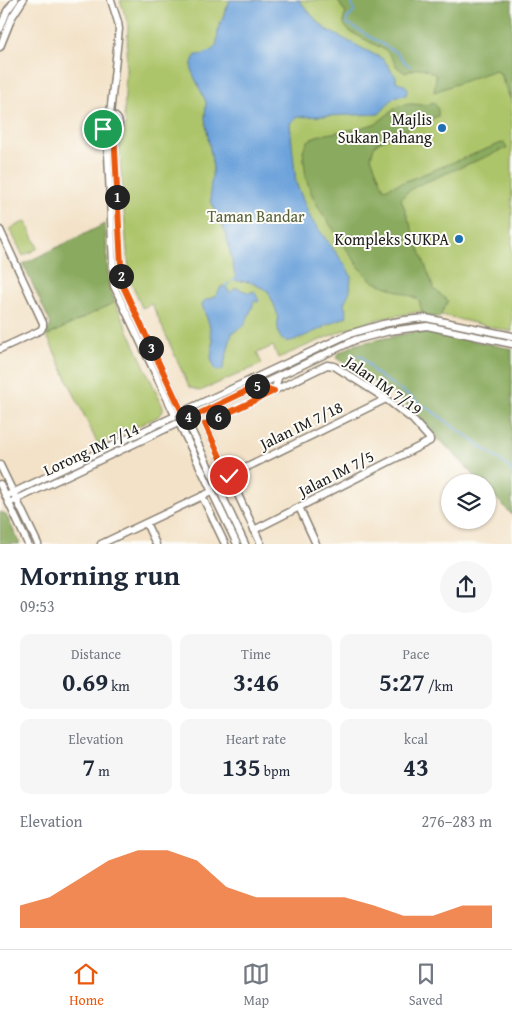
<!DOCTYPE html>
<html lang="en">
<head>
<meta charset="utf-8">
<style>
	body { margin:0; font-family:"Gentium Book Plus",serif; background:#f6f6f7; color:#1f2937; height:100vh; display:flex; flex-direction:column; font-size:19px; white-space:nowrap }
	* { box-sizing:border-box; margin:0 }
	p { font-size:16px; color:#747a83 }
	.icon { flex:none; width:28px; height:28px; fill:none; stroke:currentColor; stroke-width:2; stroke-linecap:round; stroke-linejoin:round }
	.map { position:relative; height:544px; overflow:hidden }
	.panel { display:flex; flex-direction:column; background:#fff; flex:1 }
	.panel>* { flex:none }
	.fabs { position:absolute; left:441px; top:474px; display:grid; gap:10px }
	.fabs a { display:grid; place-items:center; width:55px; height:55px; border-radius:50%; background:#fff; box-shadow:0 1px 4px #0004; font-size:25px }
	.pin { position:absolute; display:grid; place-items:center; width:42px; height:42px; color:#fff; margin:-21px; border:2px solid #fff; border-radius:50%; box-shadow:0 1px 5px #0007 }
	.km { position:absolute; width:25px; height:25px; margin:-12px; border-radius:50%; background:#222; color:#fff; font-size:14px; line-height:25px; text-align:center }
	.round { display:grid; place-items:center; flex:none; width:52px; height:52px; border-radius:26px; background:#f6f6f7 }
	.summary { display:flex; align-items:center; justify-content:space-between; height:85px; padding:0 20px }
	h1 { font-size:28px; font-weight:600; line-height:38px }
	.figures { display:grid; grid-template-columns:repeat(3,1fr); gap:8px; height:85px; padding:5px 20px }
	.figures div { display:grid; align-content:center; border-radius:10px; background:#f6f6f7; text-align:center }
	.figures b { font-size:25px; font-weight:600 }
	.figures small { font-size:14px; font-weight:400 }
	.figures p { font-size:14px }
	.chart { height:140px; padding:10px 20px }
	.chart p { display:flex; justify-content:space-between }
	.chart svg { width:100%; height:90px; margin-top:5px; fill:#ea580c; opacity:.7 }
	.dock { display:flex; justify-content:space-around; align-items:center; height:70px; border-top:1px solid #e0e1e3; background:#fff; font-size:14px; color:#747a83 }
	.dock a { display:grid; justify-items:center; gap:2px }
	.dock .on { color:#ea580c }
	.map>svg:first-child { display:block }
	.green { fill:#adc56a; stroke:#647043 }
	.forest { fill:#8aaa5e; stroke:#53633d }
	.water { fill:#6da3db; stroke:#44607c }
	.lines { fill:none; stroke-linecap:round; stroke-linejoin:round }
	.stream { stroke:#6da3db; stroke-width:2 }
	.minor-casing { stroke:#887f72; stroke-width:9 }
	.minor { stroke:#fff; stroke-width:6 }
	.route-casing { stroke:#fff; stroke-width:10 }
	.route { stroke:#ea580c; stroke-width:6 }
	.poi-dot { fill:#1f6fb2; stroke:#fdfcf7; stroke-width:2 }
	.labels { text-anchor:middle; stroke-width:4; stroke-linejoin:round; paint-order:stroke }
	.poi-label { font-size:16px; fill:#1c1c1c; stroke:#fdfcf7; text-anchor:end }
	.park-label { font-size:16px; fill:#56603b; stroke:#fdfcf7 }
	.street-label { font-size:16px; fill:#1c1c1c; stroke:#fdfcf7 }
</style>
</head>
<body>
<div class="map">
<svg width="512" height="544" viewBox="0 0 512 544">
	<rect width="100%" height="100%" fill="#fdfcf7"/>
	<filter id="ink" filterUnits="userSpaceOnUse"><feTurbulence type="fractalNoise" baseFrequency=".02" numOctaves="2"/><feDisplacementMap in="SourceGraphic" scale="10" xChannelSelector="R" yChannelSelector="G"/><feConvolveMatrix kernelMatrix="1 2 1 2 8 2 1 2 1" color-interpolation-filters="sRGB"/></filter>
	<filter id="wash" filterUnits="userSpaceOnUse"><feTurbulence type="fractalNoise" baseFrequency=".0096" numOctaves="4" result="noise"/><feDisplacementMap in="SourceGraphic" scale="20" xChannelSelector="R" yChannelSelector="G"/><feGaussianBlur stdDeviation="1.12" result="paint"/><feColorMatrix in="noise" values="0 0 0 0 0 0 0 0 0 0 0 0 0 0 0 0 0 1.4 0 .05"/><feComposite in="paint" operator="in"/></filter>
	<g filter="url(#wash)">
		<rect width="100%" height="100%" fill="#f3e2c8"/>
		<g class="green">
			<path d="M120,0H337L346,13L493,71L495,70L499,72L512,103V332L424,311L379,319L344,330L278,358L273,346L257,353L262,364L200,391L189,387L152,304L142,308L130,279L126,240L119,140C126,131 127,127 124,117L128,27L127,21Z"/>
			<polygon points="26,221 38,248 23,256 10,229"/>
			<path d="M115,302L163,407C163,412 162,414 157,417L98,445L47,336Z"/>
		</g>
		<g class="forest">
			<path d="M337,0H512V103L501,74L495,70L434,92L436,77L435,74C432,73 430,71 427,70C419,66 412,70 405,73L397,67L392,58L387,51L349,31C343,25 342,20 346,13Z"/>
			<path d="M433,102C437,106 439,110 438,116L378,142L374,147L371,157L384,189L401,183L504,142L507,148L416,186L406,193L401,199L434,289L448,301L439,318L423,315L419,301L416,298L374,282L368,277L359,267L320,210L312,195L306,179L303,150L308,141L316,136L360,128L377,123L398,106L411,104L427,105Z"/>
			<polygon points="105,224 109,286 115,302 47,336 45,332 49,329 51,324 23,264"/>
			<polygon points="419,331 427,331 512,349 512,515 488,489 488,482 481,482 442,442 438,440 435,434 397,396 336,358 340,352 357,344"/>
			<polygon points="2,512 6,515 20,544 0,544 0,513"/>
		</g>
		<g class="water">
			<path d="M230,0H299L316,20L327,30L383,59C388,64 390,71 396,76V81L406,86L408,89L406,95C403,96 397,95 394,98C390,100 384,110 379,114L297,117L293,120L290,124L296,183L311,219L346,266L351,276L350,291L344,303L347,315L346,317L324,326L323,328C315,331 298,340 290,341C274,344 279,321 277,313C275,306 271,298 268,291L250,282L237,281L236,279L226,234L211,201L210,191L213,168L205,118L206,102L192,72C191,66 192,60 196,55C203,55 211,52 215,47C218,43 217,36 218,31C221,20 226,10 230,0Z"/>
			<polygon points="223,286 226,287 230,293 235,288 237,288 250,293 253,291 255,292 259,301 257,303 255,300 254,301 252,308 244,326 232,333 223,369 222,370 216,371 214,369 211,357 213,340 211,336 209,324 202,305 204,301 216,296 221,287"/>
		</g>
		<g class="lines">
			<g class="stream">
				<path d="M350,0L354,10L353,13L347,19V23L397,53C402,57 404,63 410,66"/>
				<polyline points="233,281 236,279"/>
				<polyline points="225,287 229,283"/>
				<polyline points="358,355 363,357 375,373 432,411 509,467 512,473"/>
			</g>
		</g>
	</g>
	<g filter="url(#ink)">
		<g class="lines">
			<g class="minor-casing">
				<g id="minor">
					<polyline points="0,29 7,11 15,0"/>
					<polyline points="0,47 12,17 23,0"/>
					<polyline points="110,115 119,29 118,22 111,0"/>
					<circle cx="110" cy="124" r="9"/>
					<polyline points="114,131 122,285 181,410"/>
					<polyline points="107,132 114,286 174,413"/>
					<polyline points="0,230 43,323 43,326 41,330 0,349"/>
					<polyline points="257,386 274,391 279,375"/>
					<polyline points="184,411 349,334 383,324 405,320 426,318 512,336"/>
					<polyline points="188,419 355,340 390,331 427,326 512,344"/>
					<polyline points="187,421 245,544"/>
					<polyline points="180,425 237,544"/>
					<polyline points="0,465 38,544"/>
					<polyline points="229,476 386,399"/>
					<polyline points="0,484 28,544"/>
					<polyline points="6,496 173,417"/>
					<polyline points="202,496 225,544"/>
					<polyline points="9,503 176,424"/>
					<polyline points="299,507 316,544"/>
					<polyline points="146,523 156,544"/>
					<polyline points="254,530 430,441 430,439 413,420 386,399 334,366 327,365 205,424 261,544"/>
					<polyline points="101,544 211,492"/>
				</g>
			</g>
			<use href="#minor" class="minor"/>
		</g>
	</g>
	<g class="lines" filter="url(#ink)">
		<g class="route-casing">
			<polyline id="route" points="103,129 110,132 114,131 122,284 181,410 186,413 188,419 257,386 274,391 205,424 229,476"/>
		</g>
		<use href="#route" class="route"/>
	</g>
	<g class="poi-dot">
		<circle cx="442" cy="128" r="5"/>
		<circle cx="459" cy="239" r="5"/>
	</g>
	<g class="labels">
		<g class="poi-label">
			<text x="432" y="125">Majlis<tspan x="432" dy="18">Sukan Pahang</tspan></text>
			<text x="449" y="245">Kompleks SUKPA</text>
		</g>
		<g class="park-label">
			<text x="256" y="222">Taman Bandar</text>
		</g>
		<g class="street-label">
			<text transform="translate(384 385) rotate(35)" y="6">Jalan IM 7/19</text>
			<text transform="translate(301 425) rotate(-26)" y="6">Jalan IM 7/18</text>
			<text transform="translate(91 449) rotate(-25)" y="6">Lorong IM 7/14</text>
			<text transform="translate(336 473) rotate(-27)" y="6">Jalan IM 7/5</text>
		</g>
	</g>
</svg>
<div class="fabs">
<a><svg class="icon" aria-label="layers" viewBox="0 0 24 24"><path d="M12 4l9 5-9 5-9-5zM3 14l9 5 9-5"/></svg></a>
</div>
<div class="pin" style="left:103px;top:129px;background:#1e9e55"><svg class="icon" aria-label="arrive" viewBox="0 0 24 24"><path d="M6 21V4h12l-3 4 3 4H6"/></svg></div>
<div class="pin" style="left:229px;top:476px;background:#d93025"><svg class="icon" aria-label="check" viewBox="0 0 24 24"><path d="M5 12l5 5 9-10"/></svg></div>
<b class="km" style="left:117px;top:197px">1</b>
<b class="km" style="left:121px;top:276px">2</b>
<b class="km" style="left:151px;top:348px">3</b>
<b class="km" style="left:188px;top:417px">4</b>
<b class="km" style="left:257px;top:386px">5</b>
<b class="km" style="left:218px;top:417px">6</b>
</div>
<section class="panel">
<div class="summary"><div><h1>Morning run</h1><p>09:53</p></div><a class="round"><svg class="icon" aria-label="share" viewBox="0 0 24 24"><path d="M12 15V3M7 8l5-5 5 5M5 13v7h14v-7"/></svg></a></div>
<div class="figures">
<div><p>Distance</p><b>0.69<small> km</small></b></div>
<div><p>Time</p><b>3:46</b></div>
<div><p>Pace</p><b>5:27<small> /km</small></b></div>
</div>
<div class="figures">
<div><p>Elevation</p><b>7<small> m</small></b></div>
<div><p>Heart rate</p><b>135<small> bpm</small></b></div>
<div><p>kcal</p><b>43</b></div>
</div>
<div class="chart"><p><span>Elevation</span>276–283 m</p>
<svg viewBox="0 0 160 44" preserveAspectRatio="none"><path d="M0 44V33L10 29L20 20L30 11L40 6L50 6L60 11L70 24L80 29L90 29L100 29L110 29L120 33L130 38L140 38L150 33L160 33V44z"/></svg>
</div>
</section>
<nav class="dock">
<a class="on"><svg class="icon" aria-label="home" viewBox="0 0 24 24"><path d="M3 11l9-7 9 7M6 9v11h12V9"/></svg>Home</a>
<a><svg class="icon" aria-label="map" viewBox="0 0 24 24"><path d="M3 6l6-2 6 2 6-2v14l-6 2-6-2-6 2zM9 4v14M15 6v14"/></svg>Map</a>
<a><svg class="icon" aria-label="saved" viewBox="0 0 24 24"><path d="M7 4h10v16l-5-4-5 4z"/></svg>Saved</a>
</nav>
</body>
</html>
